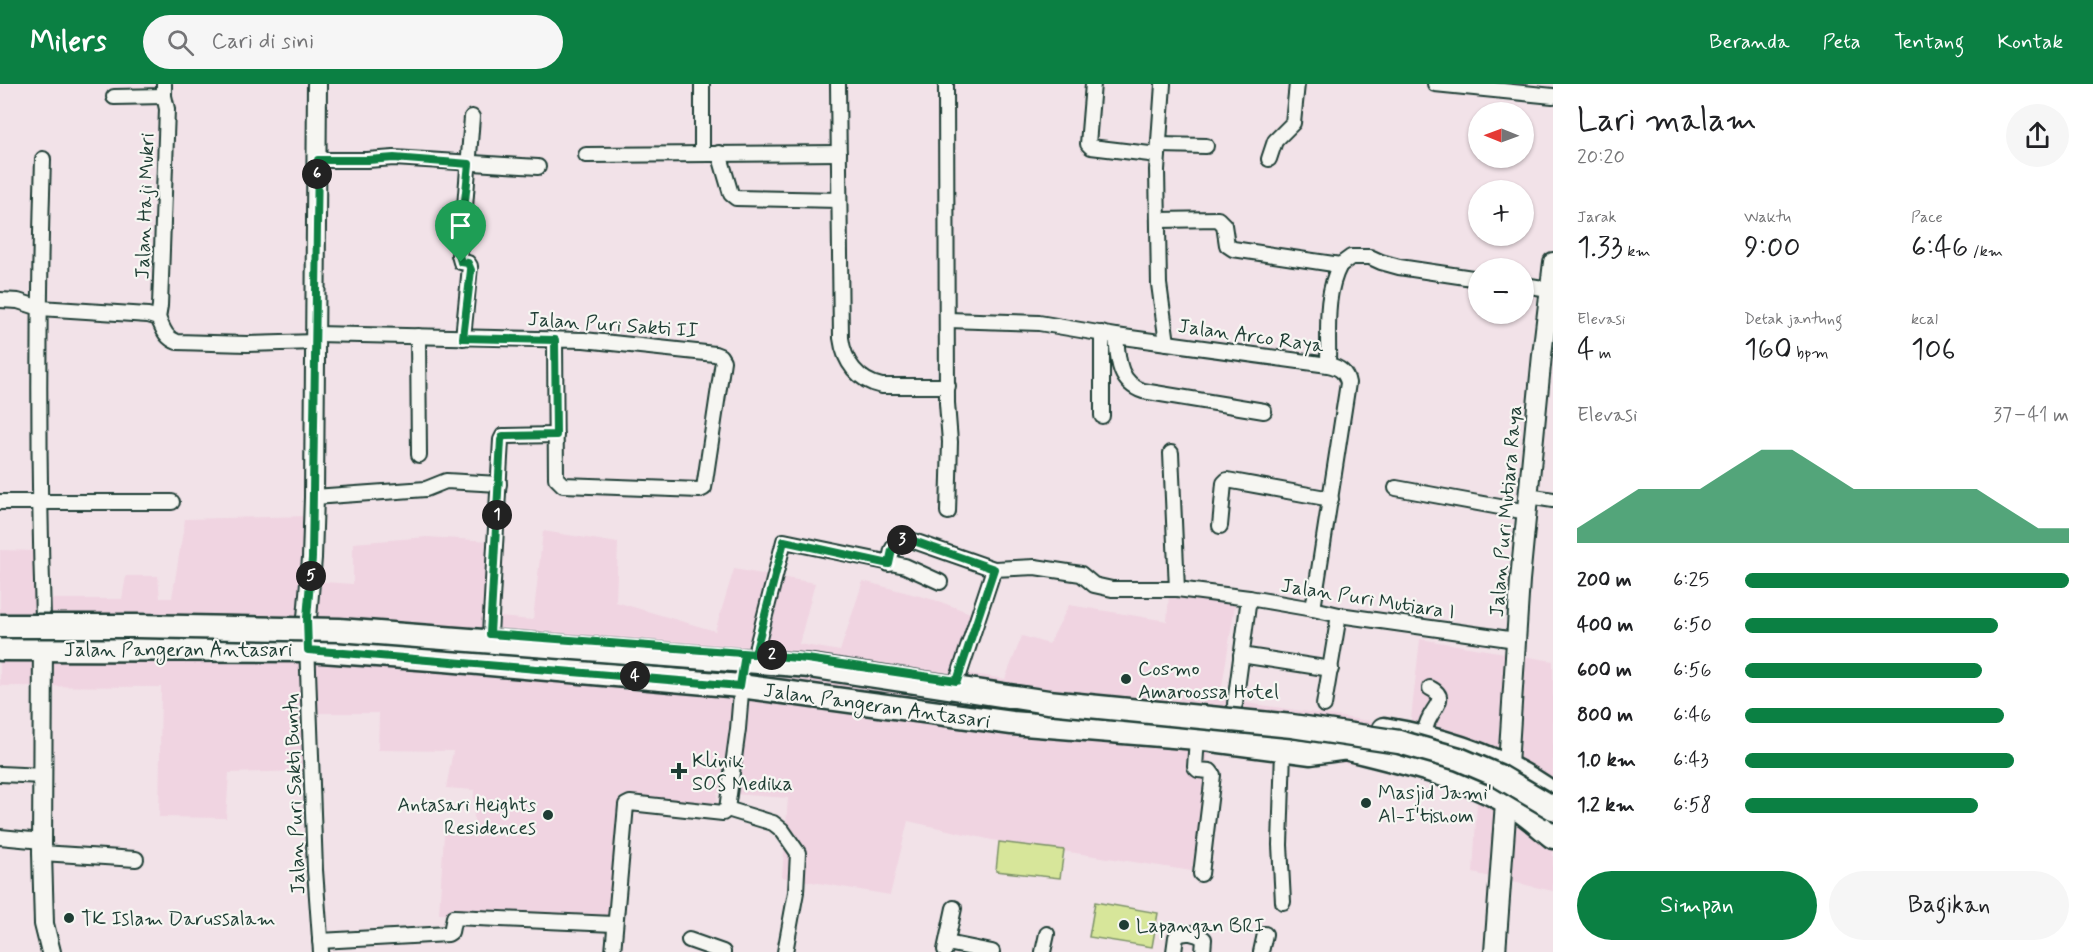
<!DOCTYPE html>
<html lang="id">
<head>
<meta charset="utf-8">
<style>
	body { margin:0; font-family:Mynerve,sans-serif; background:#f6f6f6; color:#202124; height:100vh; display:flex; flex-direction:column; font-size:22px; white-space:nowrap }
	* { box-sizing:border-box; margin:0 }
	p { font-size:20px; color:#757577 }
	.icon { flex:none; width:33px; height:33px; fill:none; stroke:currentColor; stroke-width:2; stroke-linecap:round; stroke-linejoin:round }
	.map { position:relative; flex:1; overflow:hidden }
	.sheet { display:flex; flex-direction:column; background:#fff; width:540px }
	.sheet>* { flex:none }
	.needle { width:39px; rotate:271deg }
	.controls { position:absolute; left:1468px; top:18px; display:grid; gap:12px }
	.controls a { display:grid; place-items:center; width:66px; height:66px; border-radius:50%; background:#fff; box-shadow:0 2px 4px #0004; font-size:30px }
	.pin { position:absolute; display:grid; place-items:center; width:51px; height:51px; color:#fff; margin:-62px -26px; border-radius:50% 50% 50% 0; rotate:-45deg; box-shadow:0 0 6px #0007 }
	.pin .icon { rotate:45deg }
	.km { position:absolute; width:30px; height:30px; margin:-15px; border-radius:50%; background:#222; color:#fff; font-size:16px; line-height:30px; text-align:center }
	.round { display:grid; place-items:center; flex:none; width:63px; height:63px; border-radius:32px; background:#f6f6f6 }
	.headline { display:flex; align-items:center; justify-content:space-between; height:102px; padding:0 24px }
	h1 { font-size:33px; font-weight:600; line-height:45px }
	.figures { display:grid; grid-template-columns:repeat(3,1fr); gap:9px; height:102px; padding:6px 24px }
	.figures div { display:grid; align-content:center }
	.figures b { font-size:30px; font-weight:600 }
	.figures small { font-size:16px; font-weight:400 }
	.figures p { font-size:16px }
	.chart { height:168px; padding:12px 24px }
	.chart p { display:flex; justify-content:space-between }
	.chart svg { width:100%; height:108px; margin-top:6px; fill:#0b8043; opacity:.7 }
	.cta { display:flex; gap:12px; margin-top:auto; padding:12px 24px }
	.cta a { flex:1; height:69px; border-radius:36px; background:#0b8043; color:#fff; font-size:24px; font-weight:600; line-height:69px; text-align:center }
	.cta a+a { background:#f6f6f6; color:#202124 }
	ul { padding:0 24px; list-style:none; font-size:20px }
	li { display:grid; grid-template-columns:96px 72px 1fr; align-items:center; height:45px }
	li i { height:15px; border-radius:8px; background:#0b8043 }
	header { display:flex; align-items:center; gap:36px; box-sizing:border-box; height:84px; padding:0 30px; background:#0b8043; color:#fff }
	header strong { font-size:28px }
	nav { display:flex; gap:33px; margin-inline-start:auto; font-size:21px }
	.search { width:420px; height:54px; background:#f6f6f6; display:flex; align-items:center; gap:15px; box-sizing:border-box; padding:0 21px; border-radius:33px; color:#757577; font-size:22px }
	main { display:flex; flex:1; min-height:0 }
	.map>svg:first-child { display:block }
	.built { fill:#f0d4e1 }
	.green { fill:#d7e69a; stroke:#7b9267; stroke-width:1.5 }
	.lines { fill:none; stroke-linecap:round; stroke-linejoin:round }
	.minor-casing { stroke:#1f3d34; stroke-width:18 }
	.tertiary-casing { stroke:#1f3d34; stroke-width:22 }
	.secondary-casing { stroke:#1f3d34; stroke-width:24 }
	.primary-casing { stroke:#1f3d34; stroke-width:27 }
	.minor { stroke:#f6f6f2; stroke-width:14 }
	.tertiary { stroke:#f6f6f2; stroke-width:18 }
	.secondary { stroke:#f6f6f2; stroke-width:20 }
	.primary { stroke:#f6f6f2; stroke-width:22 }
	.primary-bridge-casing { stroke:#1f3d34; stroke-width:27; stroke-linecap:butt }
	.primary-bridge { stroke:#f6f6f2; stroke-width:22 }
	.route-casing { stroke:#fff; stroke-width:12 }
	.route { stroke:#0b8043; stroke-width:8 }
	.poi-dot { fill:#1f3d34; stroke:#f6f6f2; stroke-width:2 }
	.labels { text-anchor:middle; stroke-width:4.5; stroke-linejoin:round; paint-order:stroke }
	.street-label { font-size:20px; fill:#1f3d34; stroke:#f6f6f2 }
	.poi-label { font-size:20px; fill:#1f3d34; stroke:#f6f6f2; text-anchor:start }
</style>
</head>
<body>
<header>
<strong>Milers</strong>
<div class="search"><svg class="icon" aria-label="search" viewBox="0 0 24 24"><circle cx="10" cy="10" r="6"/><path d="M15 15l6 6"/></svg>Cari di sini</div>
<nav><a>Beranda</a><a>Peta</a><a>Tentang</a><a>Kontak</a></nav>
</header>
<main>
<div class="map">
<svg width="1553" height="868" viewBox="0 0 1553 868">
	<rect width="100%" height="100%" fill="#f2e2e8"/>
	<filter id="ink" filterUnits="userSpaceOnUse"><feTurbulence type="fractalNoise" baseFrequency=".0167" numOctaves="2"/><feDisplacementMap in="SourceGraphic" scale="12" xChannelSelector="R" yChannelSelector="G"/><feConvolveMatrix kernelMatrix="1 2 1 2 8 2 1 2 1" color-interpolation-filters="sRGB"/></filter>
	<g filter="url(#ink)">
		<polygon class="built" points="309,432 311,497 353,500 353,459 427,453 491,457 487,532 533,536 543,447 618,459 616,518 715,547 734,485 815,499 799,560 840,567 863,497 938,517 984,534 966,589 1005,595 1022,552 1049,560 1069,521 1167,537 1169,511 1235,521 1220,615 1410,643 1420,555 1553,577 1553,807 1473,789 1477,718 1425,689 1209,663 1192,787 992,756 908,737 890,811 782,793 788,714 717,709 716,726 619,713 610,833 439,830 444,750 474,745 474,706 446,704 453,667 378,666 379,629 306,629 305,687 229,689 226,734 159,733 161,603 0,602 0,466 35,467 40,515 122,515 126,492 158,492 160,514 172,514 185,435"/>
		<g class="green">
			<polygon points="999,758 1064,766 1060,794 996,787"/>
			<polygon points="1095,818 1158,829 1152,863 1089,853"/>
		</g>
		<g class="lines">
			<g class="minor-casing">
				<g id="minor">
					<path d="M838,0L841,254C844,278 858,297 882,302H948"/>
					<polyline points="946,0 947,319 950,358 948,428"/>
					<polyline points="1093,0 1088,60 1091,63 1158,71"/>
					<polyline points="1163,0 1157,86 1159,200 1167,259"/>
					<polyline points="1435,0 1553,12"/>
					<polyline points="114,13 164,12"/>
					<polyline points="1159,61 1206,62"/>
					<polyline points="702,69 702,0"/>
					<polyline points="719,69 731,110 736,114 839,116"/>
					<polyline points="586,71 839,69"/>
					<polyline points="1269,75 1275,57 1293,39 1297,0"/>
					<polyline points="318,76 367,76 394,74 538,83"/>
					<polyline points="1159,136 1218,135 1224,141 1227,161 1233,165 1340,181 1351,173 1370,173 1381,178 1399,183 1479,195"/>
					<polyline points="1524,201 1549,205"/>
					<path d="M0,216L18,217L40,224L148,231L158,234C163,244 165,254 177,258L247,260L316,258"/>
					<polyline points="158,234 160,222 167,25 164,12 164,0"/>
					<path d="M948,236L1039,239L1116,252L1328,281C1339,283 1346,288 1348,299L1313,525"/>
					<polyline points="1102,249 1102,332"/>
					<polyline points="316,250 584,256 715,270 720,272 723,277 704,404 700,406 563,401 556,394 555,256"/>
					<polyline points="418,252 419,371"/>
					<path d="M1116,252C1118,275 1118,298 1143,307L1264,327"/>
					<polyline points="463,254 470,182 468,179 461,178 459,171 464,136 472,33"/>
					<path d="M1328,281C1329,247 1324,211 1340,181"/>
					<polyline points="1171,369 1177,505"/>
					<polyline points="1396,404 1527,428"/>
					<polyline points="1528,412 1553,416"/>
					<polyline points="314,413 426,405 446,397 499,400"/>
					<polyline points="0,418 172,418"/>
					<polyline points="1220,442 1224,399 1227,396 1331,415"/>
					<polyline points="889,480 892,466 896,459 908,455 994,485 1035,483 1081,490 1094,501 1112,505 1177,505 1249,514 1313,525 1339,531 1516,556"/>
					<path d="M43,533C38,380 38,228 43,75"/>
					<polyline points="490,550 501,356 503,352 506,352 556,351"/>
					<polyline points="307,558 315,786 321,868"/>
					<polyline points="755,570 784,457 905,482 940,498"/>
					<polyline points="1241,571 1331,585"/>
					<polyline points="957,597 994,485"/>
					<polyline points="1235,620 1249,514"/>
					<polyline points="1324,621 1339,531"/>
					<path d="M1424,652C1425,646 1427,638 1430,633C1435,622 1448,613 1430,604"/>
					<polyline points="1197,654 1195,683 1198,686 1210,687 1213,691 1201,790"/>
					<polyline points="1283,666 1280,761 1283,818"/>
					<polyline points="0,690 43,692"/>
					<polyline points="727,725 773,739 782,746 798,769 796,808 785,868"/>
					<polyline points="0,753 42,757"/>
					<polyline points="42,769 136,775"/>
					<polyline points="689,856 723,868"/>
					<polyline points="320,857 448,850 451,848 454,833 614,840"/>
					<polyline points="947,859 992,868"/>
					<polyline points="945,866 954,824"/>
					<polyline points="613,868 626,721 630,719 723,729 727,725 738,645 744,572"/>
					<polyline points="1043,868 1047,850"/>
					<path d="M1174,868L1176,853C1184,846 1197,849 1204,855L1203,868"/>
					<polyline points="1261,868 1265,850"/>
				</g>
			</g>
			<g class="tertiary-casing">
				<g id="tertiary">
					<polyline points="307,534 312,474 314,413 317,0"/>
					<polyline points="43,553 42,769 44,840 51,868"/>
					<polyline points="1508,681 1520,496 1542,271 1553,178"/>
				</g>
			</g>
			<g class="secondary-casing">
				<polyline id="secondary" points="1495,868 1507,705"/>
			</g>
			<g class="primary-casing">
				<g id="primary">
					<polyline points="0,565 308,566 445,576 740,602 1012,639 1197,654 1311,669 1347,664"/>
					<path d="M1384,645C1444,655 1504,674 1553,710"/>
					<path d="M1333,661C1390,676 1453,688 1505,717C1522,726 1538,741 1553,753"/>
				</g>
			</g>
			<use href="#minor" class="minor"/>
			<use href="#tertiary" class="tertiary"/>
			<use href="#secondary" class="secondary"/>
			<use href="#primary" class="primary"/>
			<g class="primary-bridge-casing">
				<polyline id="primary-bridge" points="0,542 137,542 339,546 810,582 1048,618 1292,642 1399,658 1459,675 1499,692 1553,724"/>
			</g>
			<use href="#primary-bridge" class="primary-bridge"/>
		</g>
	</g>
	<g class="lines" filter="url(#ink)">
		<g class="route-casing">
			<polyline id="route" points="461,178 468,179 471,186 463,254 555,256 556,351 506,352 503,352 501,356 490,550 755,570 807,575 957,597 994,485 908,455 896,459 892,466 889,480 784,457 755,570 745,570 740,602 308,566 307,534 312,474 318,76 368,76 394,74 469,80 459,171 461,178"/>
		</g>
		<use href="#route" class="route"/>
	</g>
	<g class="poi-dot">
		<circle cx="1126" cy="595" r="6"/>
		<path d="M676 678h6v6h6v6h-6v6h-6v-6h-6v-6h6z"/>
		<circle cx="1366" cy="719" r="6"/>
		<circle cx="548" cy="731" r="6"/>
		<circle cx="69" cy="834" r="6"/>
		<circle cx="1124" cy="841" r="6"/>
	</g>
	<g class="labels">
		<g class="street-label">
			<text transform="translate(144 122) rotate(-88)" y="7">Jalan Haji Mukri</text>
			<text transform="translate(613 240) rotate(4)" y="7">Jalan Puri Sakti II</text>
			<text transform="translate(1251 251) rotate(8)" y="7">Jalan Arco Raya</text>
			<text transform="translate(1505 427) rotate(-85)" y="7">Jalan Puri Mutiara Raya</text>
			<text transform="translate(1368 514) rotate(9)" y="7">Jalan Puri Mutiara I</text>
			<text x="178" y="572">Jalan Pangeran Antasari</text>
			<text transform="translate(877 621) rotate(8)" y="7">Jalan Pangeran Antasari</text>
			<text transform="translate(294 710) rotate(-92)" y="7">Jalan Puri Sakti Buntu</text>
		</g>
		<g class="poi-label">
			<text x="1138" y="591">Cosmo<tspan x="1138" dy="23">Amaroossa Hotel</tspan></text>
			<text x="692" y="683">Klinik<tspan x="692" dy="23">SOS Medika</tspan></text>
			<text x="1378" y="715">Masjid Jami'<tspan x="1378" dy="23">Al-I'tishom</tspan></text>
			<text x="536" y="727" text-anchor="end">Antasari Heights<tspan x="536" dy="23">Residences</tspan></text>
			<text x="81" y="841">TK Islam Darussalam</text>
			<text x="1136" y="848">Lapangan BRI</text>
		</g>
	</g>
</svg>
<div class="controls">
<a><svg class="needle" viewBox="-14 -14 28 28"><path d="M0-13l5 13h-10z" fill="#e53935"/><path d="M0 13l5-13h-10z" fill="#757577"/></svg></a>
<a>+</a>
<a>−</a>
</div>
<div class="pin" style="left:461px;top:178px;background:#1e9e55"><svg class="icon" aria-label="arrive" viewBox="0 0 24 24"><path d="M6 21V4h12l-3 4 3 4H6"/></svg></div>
<b class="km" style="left:497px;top:431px">1</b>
<b class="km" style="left:772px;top:571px">2</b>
<b class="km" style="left:902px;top:456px">3</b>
<b class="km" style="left:635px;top:592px">4</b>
<b class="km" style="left:311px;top:492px">5</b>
<b class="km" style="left:317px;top:90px">6</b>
</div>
<section class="sheet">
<div class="headline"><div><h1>Lari malam</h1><p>20:20</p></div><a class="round"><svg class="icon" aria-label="share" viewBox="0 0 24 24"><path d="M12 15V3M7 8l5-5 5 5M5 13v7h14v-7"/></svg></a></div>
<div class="figures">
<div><p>Jarak</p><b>1.33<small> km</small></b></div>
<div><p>Waktu</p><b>9:00</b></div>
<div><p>Pace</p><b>6:46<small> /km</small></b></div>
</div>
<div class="figures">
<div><p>Elevasi</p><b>4<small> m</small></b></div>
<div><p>Detak jantung</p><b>160<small> bpm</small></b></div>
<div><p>kcal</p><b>106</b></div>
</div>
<div class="chart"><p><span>Elevasi</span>37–41 m</p>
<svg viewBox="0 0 160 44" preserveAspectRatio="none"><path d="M0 44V38L10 30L20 22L30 22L40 22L50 14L60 6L70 6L80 14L90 22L100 22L110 22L120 22L130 22L140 30L150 38L160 38V44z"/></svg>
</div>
<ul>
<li><b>200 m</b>6:25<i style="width:100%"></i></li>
<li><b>400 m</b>6:50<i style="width:78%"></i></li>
<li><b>600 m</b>6:56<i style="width:73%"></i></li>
<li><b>800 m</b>6:46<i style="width:80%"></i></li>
<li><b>1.0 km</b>6:43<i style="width:83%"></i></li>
<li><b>1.2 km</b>6:58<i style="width:72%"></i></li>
</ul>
<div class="cta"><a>Simpan</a><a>Bagikan</a></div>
</section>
</main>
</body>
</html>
